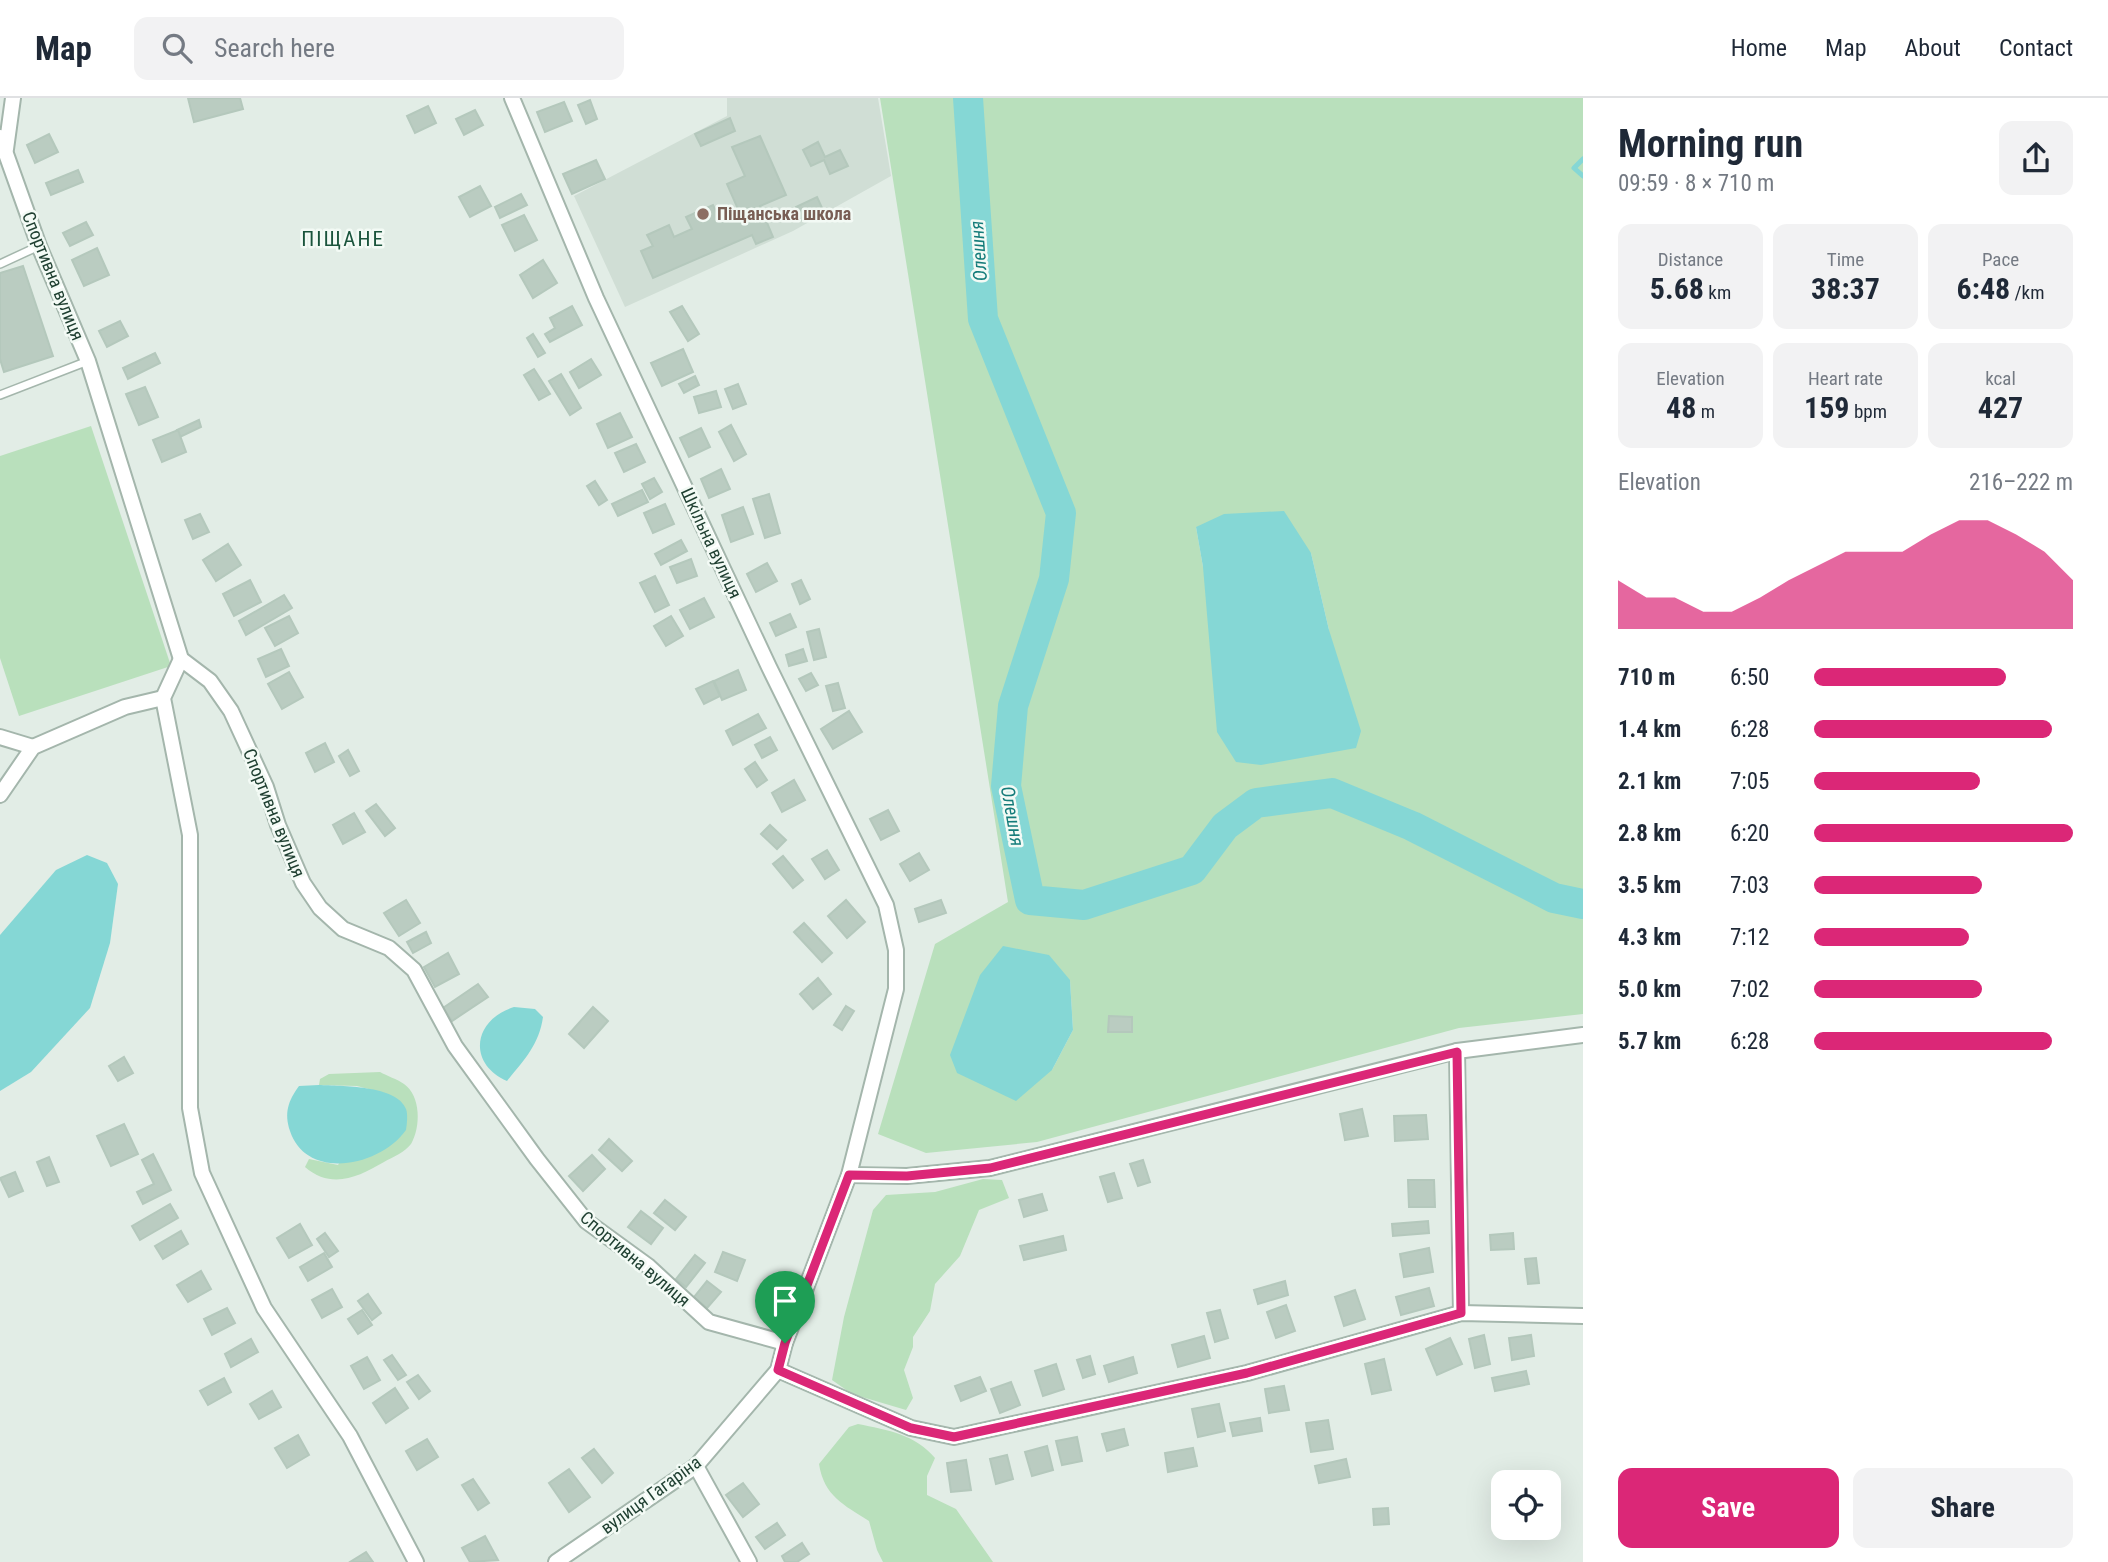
<!DOCTYPE html>
<html lang="en">
<head>
<meta charset="utf-8">
<style>
	body { margin:0; font-family:"Roboto Condensed",sans-serif; background:#f2f2f3; color:#1f2937; height:100vh; display:flex; flex-direction:column; font-size:26px; white-space:nowrap }
	* { box-sizing:border-box; margin:0 }
	p { font-size:23px; color:#747a83 }
	.icon { flex:none; width:38px; height:38px; fill:none; stroke:currentColor; stroke-width:2; stroke-linecap:round; stroke-linejoin:round }
	.map { position:relative; flex:1; overflow:hidden }
	.sheet { display:flex; flex-direction:column; background:#fff; width:525px }
	.sheet>* { flex:none }
	.fabs { position:absolute; left:1491px; top:1372px; display:grid; gap:14px }
	.fabs a { display:grid; place-items:center; width:70px; height:70px; border-radius:14px; background:#fff; box-shadow:0 7px 28px #0002; font-size:35px }
	.pin { position:absolute; display:grid; place-items:center; width:60px; height:60px; color:#fff; margin:-72px -30px; border-radius:50% 50% 50% 0; rotate:-45deg; box-shadow:0 0 7px #0007 }
	.pin .icon { rotate:45deg }
	.round { display:grid; place-items:center; flex:none; width:74px; height:74px; border-radius:14px; background:#f2f2f3 }
	.summary { display:flex; align-items:center; justify-content:space-between; height:119px; padding:0 35px }
	h1 { font-size:38px; font-weight:700; line-height:52px }
	.metrics { display:grid; grid-template-columns:repeat(3,1fr); gap:10px; height:119px; padding:7px 35px }
	.metrics div { display:grid; align-content:center; border-radius:14px; background:#f2f2f3; text-align:center }
	.metrics b { font-size:30px; font-weight:700 }
	.metrics small { font-size:19px; font-weight:400 }
	.metrics p { font-size:19px }
	.chart { height:196px; padding:14px 35px }
	.chart p { display:flex; justify-content:space-between }
	.chart svg { width:100%; height:126px; margin-top:7px; fill:#db2777; opacity:.7 }
	.action { display:flex; gap:14px; margin-top:auto; padding:14px 35px }
	.action a { flex:1; height:80px; border-radius:14px; background:#db2777; color:#fff; font-size:28px; font-weight:700; line-height:80px; text-align:center }
	.action a+a { background:#f2f2f3; color:#1f2937 }
	ul { padding:0 35px; list-style:none; font-size:23px }
	li { display:grid; grid-template-columns:112px 84px 1fr; align-items:center; height:52px }
	li i { height:18px; border-radius:9px; background:#db2777 }
	header { display:flex; align-items:center; gap:42px; box-sizing:border-box; height:98px; padding:0 35px; background:#fff; border-bottom:2px solid #e0e1e3 }
	header strong { font-size:33px }
	nav { display:flex; gap:38px; margin-inline-start:auto; font-size:24px }
	.search { width:490px; height:63px; background:#f2f2f3; display:flex; align-items:center; gap:18px; box-sizing:border-box; padding:0 24px; border-radius:14px; color:#747a83; font-size:26px }
	main { display:flex; flex:1; min-height:0 }
	.map>svg:first-child { display:block }
	.built { fill:#d0ded5 }
	.green { fill:#b9e0bc; fill-rule:evenodd }
	.water { fill:#85d7d5 }
	.lines { fill:none; stroke-linecap:round; stroke-linejoin:round }
	.stream { stroke:#85d7d5; stroke-width:5 }
	.river { stroke:#85d7d5; stroke-width:30 }
	.building { fill:#baccc1; stroke:#b4c8bc; stroke-width:2 }
	.lane-casing { stroke:#a4b6ac; stroke-width:10 }
	.street-casing { stroke:#a4b6ac; stroke-width:18 }
	.lane { stroke:#fff; stroke-width:7 }
	.street { stroke:#fff; stroke-width:14 }
	.route-casing { stroke:#fff; stroke-width:14 }
	.route { stroke:#db2777; stroke-width:9 }
	.education-dot { fill:#8d6e63; stroke:#f3faf5; stroke-width:2.5 }
	.labels { text-anchor:middle; stroke-width:5; stroke-linejoin:round; paint-order:stroke }
	.education-label { font-size:18px; font-weight:bold; fill:#785e54; stroke:#f3faf5; text-anchor:start }
	.street-label { font-size:18px; fill:#204032; stroke:#f3faf5 }
	.water-label { font-size:19px; font-style:italic; fill:#157c7a; stroke:#f3faf5 }
	.quarter-label { font-size:21px; letter-spacing:2px; fill:#1a543c; stroke:#f3faf5 }
</style>
</head>
<body>
<header>
<strong>Map</strong>
<div class="search"><svg class="icon" aria-label="search" viewBox="0 0 24 24"><circle cx="10" cy="10" r="6"/><path d="M15 15l6 6"/></svg>Search here</div>
<nav><a>Home</a><a>Map</a><a>About</a><a>Contact</a></nav>
</header>
<main>
<div class="map">
<svg width="1583" height="1464" viewBox="0 0 1583 1464">
	<rect width="100%" height="100%" fill="#e2ede6"/>
	<polygon class="built" points="727,0 878,0 891,78 793,133 625,209 574,98 727,18"/>
	<g class="green">
		<path d="M880,0H1583V916L1459,930L1037,1044L926,1055L878,1036L935,846L1008,804ZM1196,429L1311,455L1329,532L1203,469ZM1070,882L1073,932L1052,972Z"/>
		<polygon points="91,328 171,568 19,618 0,560 0,358"/>
		<path d="M380,974C387,978 397,981 404,986C421,998 421,1029 411,1046C405,1054 393,1059 384,1064C358,1079 332,1092 305,1069L309,1061L338,1067L384,995L357,988L319,987L320,981L329,976Z"/>
		<polygon points="983,1081 1002,1082 1009,1100 979,1112 960,1158 935,1186 930,1213 913,1239 913,1249 904,1272 913,1300 906,1312 852,1296 832,1282 844,1219 873,1112 886,1097 935,1094"/>
		<path d="M858,1326C887,1332 915,1336 935,1360L927,1378V1397L956,1411L993,1464H883L877,1452L869,1423C844,1407 824,1398 819,1366L849,1329Z"/>
	</g>
	<g class="water">
		<polygon points="1284,413 1311,455 1329,532 1361,633 1356,650 1261,667 1236,664 1217,634 1203,469 1196,429 1224,416"/>
		<polygon points="87,757 107,765 118,786 110,845 90,910 31,974 0,993 0,837 56,772"/>
		<polygon points="1003,848 1049,857 1070,882 1073,932 1052,972 1016,1003 957,975 950,957 980,877"/>
		<path d="M514,909L535,911L543,919C539,947 524,962 507,983C467,965 473,922 514,909Z"/>
		<path d="M319,987C340,988 397,987 406,1011C408,1016 407,1026 406,1032C381,1068 307,1084 290,1033C284,1015 288,1003 299,988Z"/>
	</g>
	<g class="lines">
		<polyline class="stream" points="1583,61 1574,70 1583,78"/>
		<polyline class="river" points="968,0 983,221 1061,415 1054,481 1013,608 1006,688 1030,802 1084,807 1192,772 1225,728 1256,705 1332,695 1412,728 1554,800 1583,806"/>
	</g>
	<g class="building">
		<polygon points="188,0 240,0 243,11 194,24"/>
		<polygon points="590,2 597,21 586,26 578,7"/>
		<polygon points="564,4 572,23 545,34 537,14"/>
		<polygon points="428,8 436,25 415,35 407,18"/>
		<polygon points="475,12 483,27 464,37 456,21"/>
		<polygon points="730,20 735,33 701,48 695,36"/>
		<polygon points="49,36 58,54 35,65 27,47"/>
		<polygon points="760,38 786,97 760,108 773,139 756,146 752,137 653,180 641,153 653,148 647,137 669,127 674,139 692,131 686,119 713,107 719,119 738,111 727,86 745,78 732,49"/>
		<polygon points="818,44 825,59 840,52 848,68 830,76 824,62 811,68 803,52"/>
		<polygon points="596,62 605,81 572,96 563,76"/>
		<polygon points="78,72 83,84 51,97 46,85"/>
		<polygon points="480,88 491,108 470,119 459,99"/>
		<polygon points="521,96 527,107 500,120 495,109"/>
		<polygon points="817,99 823,112 802,122 796,109"/>
		<polygon points="524,117 537,142 515,153 502,127"/>
		<polygon points="86,124 93,137 70,148 63,135"/>
		<polygon points="97,150 109,177 84,188 72,162"/>
		<polygon points="543,162 557,185 533,200 520,177"/>
		<polygon points="23,168 53,258 4,274 0,261 0,175"/>
		<polygon points="572,208 582,227 550,244 545,236 555,230 550,220"/>
		<polygon points="682,208 699,236 688,243 670,214"/>
		<polygon points="120,223 128,238 107,249 99,233"/>
		<polygon points="533,236 545,255 538,259 527,240"/>
		<polygon points="683,251 693,274 662,288 651,265"/>
		<polygon points="155,255 160,265 128,281 123,270"/>
		<polygon points="591,261 601,277 579,290 570,274"/>
		<polygon points="534,271 550,296 539,302 524,277"/>
		<polygon points="561,276 581,310 570,317 549,283"/>
		<polygon points="695,278 699,287 684,295 679,286"/>
		<polygon points="738,286 746,306 733,311 725,291"/>
		<polygon points="145,289 158,319 139,327 126,296"/>
		<polygon points="716,293 721,309 699,315 694,299"/>
		<polygon points="620,315 632,339 608,350 597,326"/>
		<polygon points="199,322 201,329 180,339 177,332"/>
		<polygon points="731,327 746,356 734,363 719,334"/>
		<polygon points="701,330 710,349 689,359 680,340"/>
		<polygon points="178,332 186,354 162,364 153,342"/>
		<polygon points="636,346 645,364 624,374 615,355"/>
		<polygon points="721,371 730,391 709,400 701,381"/>
		<polygon points="654,380 662,394 650,401 642,386"/>
		<polygon points="595,383 607,402 599,407 587,388"/>
		<polygon points="642,392 648,404 618,418 612,406"/>
		<polygon points="769,396 780,435 765,440 753,401"/>
		<polygon points="665,406 674,426 653,435 644,415"/>
		<polygon points="743,409 753,436 731,444 722,417"/>
		<polygon points="200,416 209,434 193,441 185,422"/>
		<polygon points="681,442 687,453 661,467 655,456"/>
		<polygon points="228,446 241,467 216,483 203,462"/>
		<polygon points="691,461 697,478 677,485 670,469"/>
		<polygon points="767,465 777,483 756,494 747,476"/>
		<polygon points="655,478 669,507 655,514 640,485"/>
		<polygon points="250,482 261,504 234,518 223,496"/>
		<polygon points="801,482 810,501 800,506 792,486"/>
		<polygon points="284,497 292,510 246,537 239,523"/>
		<polygon points="704,500 714,519 690,531 680,512"/>
		<polygon points="790,516 796,529 776,538 770,525"/>
		<polygon points="289,518 298,535 275,548 265,530"/>
		<polygon points="671,518 683,538 666,548 654,528"/>
		<polygon points="819,531 826,559 814,562 807,534"/>
		<polygon points="281,551 289,568 266,579 258,561"/>
		<polygon points="803,551 807,563 789,568 786,557"/>
		<polygon points="738,572 746,592 722,602 714,583"/>
		<polygon points="289,574 303,599 282,611 268,586"/>
		<polygon points="811,575 818,587 806,593 799,581"/>
		<polygon points="713,583 720,598 704,606 696,591"/>
		<polygon points="838,585 845,610 833,613 826,588"/>
		<polygon points="849,613 862,634 833,651 821,631"/>
		<polygon points="758,616 766,630 733,647 726,633"/>
		<polygon points="770,639 777,652 762,660 755,647"/>
		<polygon points="325,645 334,664 315,674 306,655"/>
		<polygon points="348,652 359,673 350,678 339,658"/>
		<polygon points="755,664 767,682 757,689 745,671"/>
		<polygon points="794,682 805,702 782,714 772,695"/>
		<polygon points="376,706 395,730 385,738 366,713"/>
		<polygon points="888,712 899,733 881,742 870,721"/>
		<polygon points="354,715 365,734 343,746 333,727"/>
		<polygon points="770,727 786,742 777,751 761,736"/>
		<polygon points="827,752 839,772 825,781 812,761"/>
		<polygon points="919,755 929,772 910,783 900,766"/>
		<polygon points="783,758 803,782 793,790 773,766"/>
		<polygon points="406,802 420,825 399,838 384,815"/>
		<polygon points="846,802 865,824 847,840 828,818"/>
		<polygon points="941,802 946,815 919,824 915,811"/>
		<polygon points="804,825 832,855 822,864 794,834"/>
		<polygon points="426,834 431,845 413,855 407,844"/>
		<polygon points="448,855 459,876 435,889 424,869"/>
		<polygon points="818,880 831,896 813,911 800,896"/>
		<polygon points="478,886 488,899 452,923 443,910"/>
		<polygon points="846,908 854,913 842,932 834,927"/>
		<polygon points="593,909 608,923 584,950 569,936"/>
		<polygon points="1109,918 1132,919 1132,934 1108,934"/>
		<polygon points="124,959 133,975 118,983 109,968"/>
		<polygon points="1362,1011 1368,1038 1345,1042 1340,1016"/>
		<polygon points="1426,1017 1428,1041 1395,1043 1394,1018"/>
		<polygon points="124,1026 138,1056 111,1068 97,1038"/>
		<polygon points="609,1041 632,1063 622,1073 599,1052"/>
		<polygon points="153,1056 171,1092 143,1106 137,1094 154,1086 142,1062"/>
		<polygon points="592,1057 605,1071 583,1093 569,1078"/>
		<polygon points="49,1059 59,1084 47,1088 37,1064"/>
		<polygon points="1143,1062 1150,1084 1138,1088 1130,1066"/>
		<polygon points="15,1074 23,1093 9,1099 0,1080"/>
		<polygon points="1114,1075 1122,1100 1108,1104 1100,1079"/>
		<polygon points="1408,1082 1434,1082 1435,1109 1409,1109"/>
		<polygon points="1042,1096 1047,1112 1024,1119 1019,1102"/>
		<polygon points="665,1102 686,1119 675,1132 654,1115"/>
		<polygon points="170,1106 178,1120 140,1142 132,1128"/>
		<polygon points="641,1113 663,1130 651,1146 628,1129"/>
		<polygon points="1428,1123 1429,1135 1393,1138 1392,1126"/>
		<polygon points="300,1126 312,1147 289,1160 277,1140"/>
		<polygon points="181,1133 188,1146 163,1161 155,1148"/>
		<polygon points="325,1135 338,1153 329,1159 317,1141"/>
		<polygon points="1513,1135 1514,1151 1491,1152 1490,1137"/>
		<polygon points="1063,1138 1066,1152 1024,1162 1020,1148"/>
		<polygon points="1429,1150 1433,1174 1404,1179 1400,1156"/>
		<polygon points="723,1154 745,1162 737,1183 715,1174"/>
		<polygon points="324,1155 332,1169 308,1183 300,1169"/>
		<polygon points="695,1157 705,1165 686,1189 676,1181"/>
		<polygon points="1536,1160 1539,1185 1528,1186 1525,1161"/>
		<polygon points="201,1173 211,1191 188,1204 177,1187"/>
		<polygon points="707,1183 721,1194 707,1210 694,1199"/>
		<polygon points="1285,1183 1288,1197 1258,1206 1254,1192"/>
		<polygon points="1429,1190 1434,1208 1401,1217 1396,1199"/>
		<polygon points="332,1191 342,1209 322,1220 312,1202"/>
		<polygon points="1355,1192 1365,1221 1344,1228 1335,1199"/>
		<polygon points="368,1196 381,1215 372,1222 358,1203"/>
		<polygon points="1286,1207 1295,1233 1276,1240 1267,1214"/>
		<polygon points="227,1210 235,1225 212,1237 204,1221"/>
		<polygon points="362,1212 372,1227 358,1236 348,1221"/>
		<polygon points="1220,1212 1228,1240 1215,1244 1207,1215"/>
		<polygon points="1484,1237 1490,1266 1475,1270 1469,1241"/>
		<polygon points="1531,1237 1534,1258 1512,1262 1509,1240"/>
		<polygon points="1204,1238 1210,1260 1178,1269 1172,1247"/>
		<polygon points="1450,1240 1462,1266 1437,1277 1426,1251"/>
		<polygon points="251,1241 258,1254 231,1269 225,1256"/>
		<polygon points="392,1257 406,1277 398,1282 384,1262"/>
		<polygon points="1090,1258 1095,1276 1083,1280 1077,1262"/>
		<polygon points="367,1259 380,1282 364,1291 351,1268"/>
		<polygon points="1133,1259 1137,1275 1109,1284 1104,1268"/>
		<polygon points="1384,1261 1391,1292 1372,1296 1365,1266"/>
		<polygon points="1056,1266 1064,1291 1043,1298 1035,1273"/>
		<polygon points="1526,1273 1529,1286 1495,1293 1492,1280"/>
		<polygon points="418,1277 430,1293 419,1301 407,1284"/>
		<polygon points="980,1279 986,1293 961,1303 955,1288"/>
		<polygon points="224,1280 231,1294 208,1307 200,1293"/>
		<polygon points="1011,1284 1020,1307 1000,1315 991,1291"/>
		<polygon points="1284,1288 1289,1312 1269,1315 1265,1291"/>
		<polygon points="395,1290 408,1310 386,1325 373,1305"/>
		<polygon points="272,1293 281,1309 259,1321 250,1306"/>
		<polygon points="1219,1306 1225,1333 1198,1339 1192,1311"/>
		<polygon points="1260,1320 1262,1333 1233,1338 1230,1325"/>
		<polygon points="1328,1322 1333,1351 1311,1354 1306,1325"/>
		<polygon points="1124,1331 1128,1347 1107,1353 1102,1336"/>
		<polygon points="298,1337 309,1357 287,1370 275,1350"/>
		<polygon points="1077,1339 1082,1363 1062,1367 1056,1343"/>
		<polygon points="427,1341 438,1359 417,1372 406,1353"/>
		<polygon points="1047,1348 1053,1372 1032,1378 1025,1354"/>
		<polygon points="1193,1350 1197,1368 1168,1374 1165,1355"/>
		<polygon points="594,1351 613,1375 602,1385 582,1360"/>
		<polygon points="1007,1357 1013,1381 996,1386 990,1361"/>
		<polygon points="1346,1361 1350,1379 1319,1385 1315,1368"/>
		<polygon points="966,1362 971,1392 951,1394 947,1365"/>
		<polygon points="569,1371 590,1399 569,1414 549,1385"/>
		<polygon points="473,1381 489,1405 478,1412 462,1387"/>
		<polygon points="743,1385 759,1406 743,1419 726,1397"/>
		<polygon points="1388,1410 1389,1426 1374,1427 1373,1411"/>
		<polygon points="777,1425 785,1437 765,1451 756,1439"/>
		<polygon points="485,1438 498,1462 470,1464 462,1450"/>
		<polygon points="802,1445 809,1456 797,1464 785,1464 782,1458"/>
		<polygon points="366,1454 373,1464 350,1464"/>
	</g>
	<g class="lines">
		<g class="lane-casing">
			<g id="lane">
				<polyline points="0,166 39,148"/>
				<polyline points="0,297 88,263"/>
			</g>
		</g>
		<g class="street-casing">
			<g id="street">
				<polyline points="512,0 596,200 769,569 886,807 896,852 896,891 849,1077 785,1245 778,1272 696,1368 556,1464"/>
				<polyline points="0,39 39,148 88,263 181,561 210,583 231,613 266,689 278,727 303,785 320,810 343,831 389,850 414,872 455,948 537,1061 586,1123 648,1168 709,1224 785,1245"/>
				<polyline points="6,51 13,0"/>
				<polyline points="181,561 163,600 190,737 190,1010 202,1075 264,1210 350,1338 416,1464"/>
				<polyline points="0,639 33,649"/>
				<polyline points="0,697 33,649 125,609 163,600"/>
				<polyline points="1457,953 1461,1215"/>
				<polyline points="849,1077 907,1078 990,1070 1457,953 1583,937"/>
				<polyline points="778,1272 911,1330 954,1339 1247,1275 1461,1215 1583,1218"/>
				<polyline points="696,1368 749,1464"/>
			</g>
		</g>
		<use href="#lane" class="lane"/>
		<use href="#street" class="street"/>
	</g>
	<g class="lines">
		<g class="route-casing">
			<polygon id="route" points="1457,954 1461,1215 1247,1275 954,1339 911,1330 778,1272 785,1245 849,1077 907,1078 990,1070"/>
		</g>
		<use href="#route" class="route"/>
	</g>
	<circle class="education-dot" cx="703" cy="116" r="7"/>
	<g class="labels">
		<g class="education-label">
			<text x="717" y="122">Піщанська школа</text>
		</g>
		<g class="street-label">
			<text transform="translate(53 178) rotate(68)" y="6">Спортивна вулиця</text>
			<text transform="translate(711 445) rotate(65)" y="6">Шкільна вулиця</text>
			<text transform="translate(274 715) rotate(68)" y="6">Спортивна вулиця</text>
			<text transform="translate(635 1161) rotate(40)" y="6">Спортивна вулиця</text>
			<text transform="translate(651 1397) rotate(-36)" y="6">вулиця Гагаріна</text>
		</g>
		<g class="water-label">
			<text transform="translate(978 153) rotate(-94)" y="7">Олешня</text>
			<text transform="translate(1013 718) rotate(80)" y="7">Олешня</text>
		</g>
		<g class="quarter-label">
			<text x="343" y="148">ПІЩАНЕ</text>
		</g>
	</g>
</svg>
<div class="fabs">
<a><svg class="icon" aria-label="locate" viewBox="0 0 24 24"><circle cx="12" cy="12" r="6"/><path d="M12 2v4M12 18v4M2 12h4M18 12h4"/></svg></a>
</div>
<div class="pin" style="left:785px;top:1245px;background:#1e9e55"><svg class="icon" aria-label="arrive" viewBox="0 0 24 24"><path d="M6 21V4h12l-3 4 3 4H6"/></svg></div>
</div>
<section class="sheet">
<div class="summary"><div><h1>Morning run</h1><p>09:59 · 8 × 710 m</p></div><a class="round"><svg class="icon" aria-label="share" viewBox="0 0 24 24"><path d="M12 15V3M7 8l5-5 5 5M5 13v7h14v-7"/></svg></a></div>
<div class="metrics">
<div><p>Distance</p><b>5.68<small> km</small></b></div>
<div><p>Time</p><b>38:37</b></div>
<div><p>Pace</p><b>6:48<small> /km</small></b></div>
</div>
<div class="metrics">
<div><p>Elevation</p><b>48<small> m</small></b></div>
<div><p>Heart rate</p><b>159<small> bpm</small></b></div>
<div><p>kcal</p><b>427</b></div>
</div>
<div class="chart"><p><span>Elevation</span>216–222 m</p>
<svg viewBox="0 0 160 44" preserveAspectRatio="none"><path d="M0 44V27L10 33L20 33L30 38L40 38L50 33L60 27L70 22L80 17L90 17L100 17L110 11L120 6L130 6L140 11L150 17L160 27V44z"/></svg>
</div>
<ul>
<li><b>710 m</b>6:50<i style="width:74%"></i></li>
<li><b>1.4 km</b>6:28<i style="width:92%"></i></li>
<li><b>2.1 km</b>7:05<i style="width:64%"></i></li>
<li><b>2.8 km</b>6:20<i style="width:100%"></i></li>
<li><b>3.5 km</b>7:03<i style="width:65%"></i></li>
<li><b>4.3 km</b>7:12<i style="width:60%"></i></li>
<li><b>5.0 km</b>7:02<i style="width:65%"></i></li>
<li><b>5.7 km</b>6:28<i style="width:92%"></i></li>
</ul>
<div class="action"><a>Save</a><a>Share</a></div>
</section>
</main>
</body>
</html>
